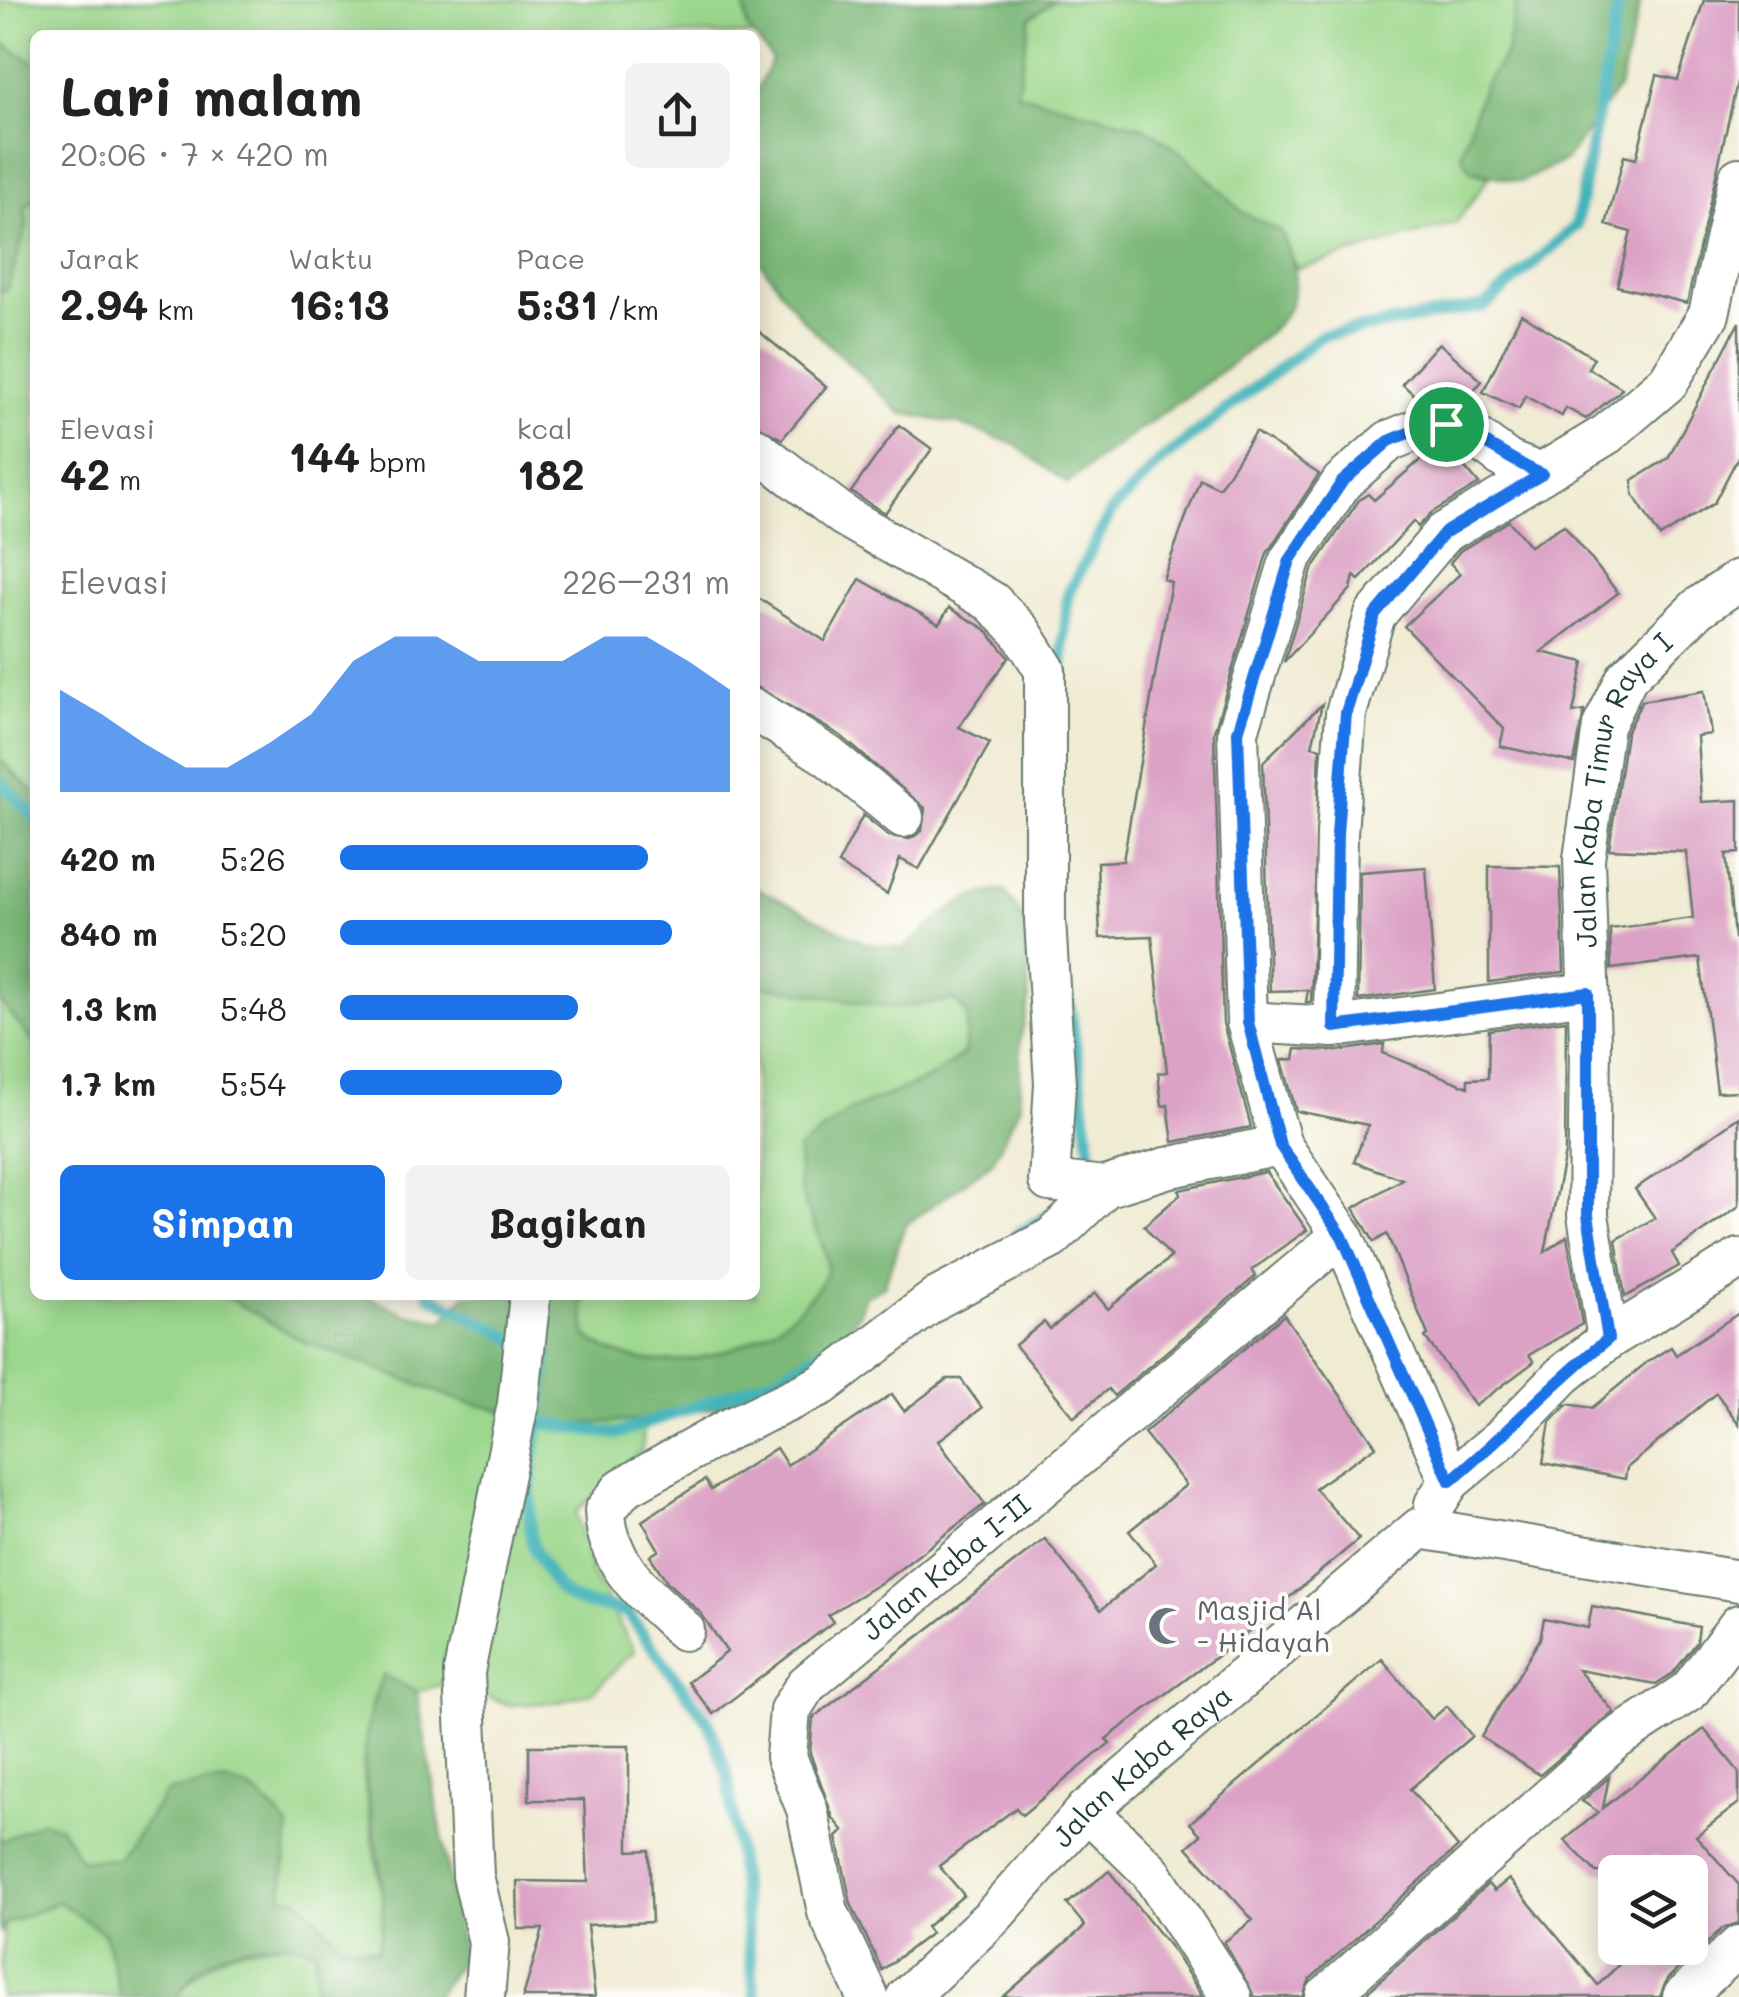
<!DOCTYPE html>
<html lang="id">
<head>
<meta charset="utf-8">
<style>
	body { margin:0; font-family:Mali,sans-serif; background:#f2f2f2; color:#222; height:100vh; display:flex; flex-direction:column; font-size:38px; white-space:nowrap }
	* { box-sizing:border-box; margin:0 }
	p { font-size:32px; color:#767676 }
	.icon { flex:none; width:55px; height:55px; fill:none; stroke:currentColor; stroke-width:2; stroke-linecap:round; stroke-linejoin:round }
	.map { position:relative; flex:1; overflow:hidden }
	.details { position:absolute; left:30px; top:30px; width:730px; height:1270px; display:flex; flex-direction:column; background:#fff; border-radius:15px; box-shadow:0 5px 25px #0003 }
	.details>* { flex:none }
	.tools { position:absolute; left:1598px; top:1855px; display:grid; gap:20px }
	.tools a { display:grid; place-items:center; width:110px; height:110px; border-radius:15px; background:#fff; box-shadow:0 5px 25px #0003; font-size:50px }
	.pin { position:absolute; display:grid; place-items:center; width:85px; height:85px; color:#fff; margin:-42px; border:5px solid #fff; border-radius:50%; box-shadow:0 2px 10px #0007 }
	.round { display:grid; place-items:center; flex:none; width:105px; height:105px; border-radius:15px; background:#f2f2f2 }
	.headline { display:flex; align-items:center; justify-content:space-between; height:170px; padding:0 30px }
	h1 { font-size:55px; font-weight:700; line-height:75px }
	.metrics { display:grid; grid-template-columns:repeat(3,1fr); gap:15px; height:170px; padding:10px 30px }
	.metrics div { display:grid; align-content:center }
	.metrics b { font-size:42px; font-weight:700 }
	.metrics small { font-size:28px; font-weight:400 }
	.metrics p { font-size:28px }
	.chart { height:280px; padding:20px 30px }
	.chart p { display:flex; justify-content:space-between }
	.chart svg { width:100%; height:180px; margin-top:10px; fill:#1a73e8; opacity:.7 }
	.cta { display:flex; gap:20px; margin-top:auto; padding:20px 30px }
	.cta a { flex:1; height:115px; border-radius:15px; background:#1a73e8; color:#fff; font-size:40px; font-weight:700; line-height:115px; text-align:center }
	.cta a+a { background:#f2f2f2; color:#222 }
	ul { padding:0 30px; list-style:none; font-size:32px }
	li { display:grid; grid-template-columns:160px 120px 1fr; align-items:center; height:75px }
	li i { height:25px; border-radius:12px; background:#1a73e8 }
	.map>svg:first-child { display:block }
	.green { fill:#9bd78c; stroke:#5d8a60; stroke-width:2.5 }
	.forest { fill:#7cb878; stroke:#4e7a56; stroke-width:2.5 }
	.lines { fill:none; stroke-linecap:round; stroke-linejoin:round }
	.stream { stroke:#43b3ba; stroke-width:12 }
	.building { fill:#dca2c6 }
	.minor-casing { stroke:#687a6c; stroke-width:44 }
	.minor { stroke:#fff; stroke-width:40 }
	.route-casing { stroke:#fff; stroke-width:20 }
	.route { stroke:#1a73e8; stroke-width:12 }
	.labels { text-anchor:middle; stroke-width:8; stroke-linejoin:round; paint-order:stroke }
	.street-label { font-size:28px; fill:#1f3d34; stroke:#fdfcf7 }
	.worship-label { font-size:28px; fill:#5b616d; stroke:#fdfcf7; text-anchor:start }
</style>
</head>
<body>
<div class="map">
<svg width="1739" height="1997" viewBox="0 0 1739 1997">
	<rect width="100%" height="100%" fill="#fdfcf7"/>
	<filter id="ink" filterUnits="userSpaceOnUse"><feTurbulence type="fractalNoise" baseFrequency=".01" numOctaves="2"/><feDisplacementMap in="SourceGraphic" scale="20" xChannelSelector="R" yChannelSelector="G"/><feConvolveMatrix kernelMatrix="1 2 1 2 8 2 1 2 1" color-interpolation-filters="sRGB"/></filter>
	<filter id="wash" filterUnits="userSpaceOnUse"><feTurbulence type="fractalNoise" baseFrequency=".0048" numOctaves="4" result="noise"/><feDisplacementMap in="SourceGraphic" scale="40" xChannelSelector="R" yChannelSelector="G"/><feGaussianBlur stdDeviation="2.25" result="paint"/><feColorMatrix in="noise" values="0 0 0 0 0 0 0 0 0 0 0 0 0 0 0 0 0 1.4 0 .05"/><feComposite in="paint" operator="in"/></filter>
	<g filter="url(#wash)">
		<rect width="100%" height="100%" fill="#f0ebd3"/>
		<g class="green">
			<polygon points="0,0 744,0 747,27 753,35 35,35 35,64 0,41"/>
			<polygon points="1054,0 1517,0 1506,54 1483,87 1470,170 1489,177 1456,223 1297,269 1281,232 1243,213 1184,155 1017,93 1030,17"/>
			<polygon points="35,197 35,793 0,760 0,292 8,287 27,225 25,208"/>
			<path d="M755,984L895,1008L954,1000L968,1015L964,1054L928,1079L849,1111L800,1189C806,1207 828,1251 827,1268C825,1282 815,1290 807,1300C760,1355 647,1386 586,1336L582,1295H755Z"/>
			<polygon points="0,1001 35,1044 35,1295 223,1295 301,1340 564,1425 645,1420 642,1450 576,1512 590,1569 634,1651 593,1692 559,1702 510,1705 449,1682 417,1692 383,1676 362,1767 385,1916 377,1950 340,1943 299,1899 282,1896 167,1792 119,1859 81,1860 60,1827 42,1821 0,1842"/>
			<polygon points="59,1902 104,1933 121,1997 0,1997 4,1924"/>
			<path d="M298,1941L316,1951L315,1997H176C216,1947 238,1949 298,1941Z"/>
		</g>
		<g class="forest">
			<path d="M744,0H1054L1030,18L1017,93L1146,128L1184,155L1243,213L1281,232C1293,259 1300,276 1290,305C1277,345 1109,444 1068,484L1014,444L959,424L901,413L801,318L755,255V94L772,59L747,27Z"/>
			<polygon points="1517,0 1641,0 1619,87 1566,160 1520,182 1470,170 1461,154 1483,87 1506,54"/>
			<polygon points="0,41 35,64 35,197 25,208 27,225 8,287 0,292"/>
			<polygon points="0,760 35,793 35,1044 0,1001"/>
			<path d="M755,887L865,943L903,949C934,924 963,890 1005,891L1026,923L1029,1002L1020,1041V1105L992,1163L905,1225L884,1286L865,1296L859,1314L799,1383L730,1405L645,1420L564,1425L461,1401L301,1340L223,1295H364L406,1314L443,1321L465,1295H582L586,1336C647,1387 760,1354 808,1299C816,1290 826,1280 827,1267C828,1242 804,1212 800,1187C798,1175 799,1161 798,1149L849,1111L928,1079L964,1054L968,1016L954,1000L895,1008L755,984Z"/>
			<path d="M383,1675L417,1692L463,1957L435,1997H315L316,1951C287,1935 229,1945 202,1966C192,1973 184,1987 176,1997H121L104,1933L59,1902L4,1924L0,1933V1842L42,1821L60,1827L81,1860L119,1859L167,1792C233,1778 243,1773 289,1827L282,1896L299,1899L340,1943L377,1950C402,1855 335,1781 383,1675Z"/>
		</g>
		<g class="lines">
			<g class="stream">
				<polyline points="1061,675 1068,594 1111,512 1162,460 1321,336 1485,306 1576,226 1619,0"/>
				<polyline points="0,781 35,818"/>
				<polyline points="1068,995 1093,1168 1087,1182"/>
				<polyline points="1017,1234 1056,1211"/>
				<path d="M429,1295L547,1357C542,1406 523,1496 532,1542C535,1554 550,1578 559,1589C579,1611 605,1601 628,1614L709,1723L728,1776L755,1997"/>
				<polyline points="540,1423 617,1434 778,1377 893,1309"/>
			</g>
		</g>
		<g id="blocks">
			<g class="building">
				<polygon points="1704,0 1739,0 1739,74 1687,303 1617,286 1631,232 1606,225 1624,156 1636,159 1657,75 1678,80"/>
				<polygon points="1521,314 1594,358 1588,368 1622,388 1619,392 1586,419 1566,408 1562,416 1525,396 1519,409 1483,392"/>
				<polygon points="1739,322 1739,455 1714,503 1660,537 1633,494 1633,480 1668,458"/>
				<polygon points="755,328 826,387 782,439 755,425"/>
				<polygon points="1439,343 1482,381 1461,404 1422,402 1402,384"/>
				<polygon points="899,425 932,449 885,513 851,492"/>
				<polygon points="1255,432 1319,474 1267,553 1214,732 1223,1023 1251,1127 1173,1142 1168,1105 1162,1106 1158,1073 1167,1072 1152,936 1100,938 1097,862 1123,861 1171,582 1163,579 1200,479 1219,488"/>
				<polygon points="1434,448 1450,450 1479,484 1431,513 1418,527 1414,521 1359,580 1354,576 1351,589 1284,662 1312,570 1359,500 1368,494 1374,500"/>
				<polygon points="1509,521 1530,546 1564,525 1618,593 1541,652 1584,662 1573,713 1584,711 1574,763 1500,746 1504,729 1404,626 1460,574 1450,563 1460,551"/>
				<polygon points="860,579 939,624 949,608 985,629 1009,657 959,727 990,743 919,869 900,859 887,894 838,864 863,815 889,836 910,839 922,831 925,808 841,736 755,686 755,596 825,641"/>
				<polygon points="1704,691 1711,734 1697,736 1701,802 1739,800 1739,853 1726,854 1734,938 1739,937 1739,1091 1717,1092 1700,958 1611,969 1610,929 1693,918 1686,852 1609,849 1626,733 1642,701"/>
				<polygon points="1322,704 1312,746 1320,748 1311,1002 1306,1002 1308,990 1270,991 1263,762"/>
				<polygon points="1489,866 1560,867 1564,972 1489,982"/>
				<polygon points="1426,867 1435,989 1358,1000 1360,872"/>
				<polygon points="1566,1020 1565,1153 1545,1252 1567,1236 1582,1324 1529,1355 1534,1362 1475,1406 1425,1337 1428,1335 1387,1234 1374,1242 1354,1208 1402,1179 1354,1162 1368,1125 1296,1111 1282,1060 1294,1059 1296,1049 1337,1051 1384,1044 1383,1053 1468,1087 1468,1079 1488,1078 1489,1030"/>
				<polygon points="1739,1117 1739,1206 1672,1253 1679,1266 1625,1297 1616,1240 1655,1218 1635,1189"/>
				<polygon points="1266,1172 1307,1230 1252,1270 1256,1276 1114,1396 1108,1389 1074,1417 1015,1345 1044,1322 1050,1329 1095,1293 1108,1309 1171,1257 1144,1226 1180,1195 1179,1190"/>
				<polygon points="1739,1313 1739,1424 1716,1393 1627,1468 1625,1479 1543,1463 1550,1422 1568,1404 1592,1408 1647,1362 1671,1347 1676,1355"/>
				<polygon points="1284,1315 1376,1446 1315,1488 1359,1539 1236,1642 1106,1739 1110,1743 1022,1815 1016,1808 939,1866 964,1895 926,1927 931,1933 882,1970 851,1904 837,1837 844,1831 833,1818 810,1753 813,1718 1045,1539 1101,1610 1156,1564 1129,1531 1186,1485 1144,1433"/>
				<polygon points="947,1379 961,1379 982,1408 938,1441 985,1504 887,1579 828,1615 833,1622 713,1714 688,1682 727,1652 701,1613 668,1583 650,1556 659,1550 642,1521 705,1480 711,1490 776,1448 787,1465 892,1394 904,1411"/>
				<polygon points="1592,1606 1699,1627 1697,1642 1673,1673 1656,1684 1578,1670 1614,1712 1540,1775 1481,1737 1540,1639 1544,1619 1588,1628"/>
				<polygon points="1382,1659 1432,1719 1447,1706 1472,1736 1410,1789 1458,1847 1310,1979 1303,1997 1255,1997 1224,1942 1253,1920 1187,1847 1201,1835 1190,1823"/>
				<polygon points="1704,1729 1739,1772 1739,1803 1696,1836 1739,1885 1739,1923 1723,1928 1667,1979 1660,1997 1362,1997 1488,1884 1494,1891 1509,1879 1598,1985 1636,1948 1690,1948 1690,1872 1671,1872 1656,1855 1637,1872 1596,1872 1565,1840 1598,1812 1582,1801 1609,1777 1603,1808"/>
				<polygon points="529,1746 629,1746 629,1851 649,1850 652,1922 587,1925 595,1997 523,1997 543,1929 518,1929 517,1881 588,1882 584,1800 529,1800"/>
				<polygon points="1109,1871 1173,1951 1203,1997 1003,1997 1085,1926 1067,1904"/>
			</g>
		</g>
	</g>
	<g filter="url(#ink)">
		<use href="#blocks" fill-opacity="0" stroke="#687a6c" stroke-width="2.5"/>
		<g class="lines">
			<g class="minor-casing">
				<g id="minor">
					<polyline points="755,448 844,516 992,602 1021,632 1045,670 1045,920 1055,1084 1049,1181 1105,1187"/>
					<polyline points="755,710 828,756 903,817"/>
					<polyline points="1247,1022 1334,1027 1588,993"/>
					<polyline points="1334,1027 1337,833 1346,713 1375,615 1444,533 1607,434 1668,382 1709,314 1739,178"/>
					<path id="s1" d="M1608,1339L1588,1215L1590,1042L1584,859L1603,726L1627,677L1698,608L1739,580"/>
					<polyline points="1450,1481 1342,1235 1281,1145 1247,1022 1238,732 1290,560 1342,482 1389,441 1430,424 1463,428 1508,461 1541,474"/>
					<polyline points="1435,1504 1450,1481 1502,1438 1563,1375 1608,1339 1739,1259"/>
					<path d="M684,1630C646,1594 607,1567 605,1511L623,1488L729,1429L822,1385L937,1298L1052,1238L1105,1187L1166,1168L1281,1145"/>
					<polyline points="1087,1810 1150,1871 1231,1997"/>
					<polyline points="484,1997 489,1942 473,1876 464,1672 518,1404 530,1295"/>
					<path id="s2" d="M868,1997L828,1912L807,1809L786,1757L790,1710L806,1685L1342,1235"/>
					<path id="s3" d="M907,1997L993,1916L1087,1810L1420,1528L1739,1581"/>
					<polyline points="1326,1997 1616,1739 1689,1691 1739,1625"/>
					<polyline points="1683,1997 1739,1946"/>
				</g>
			</g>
			<use href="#minor" class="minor"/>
		</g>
	</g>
	<g class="lines" filter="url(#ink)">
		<g class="route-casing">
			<path id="route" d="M1430,424C1473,426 1502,459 1542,474L1444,533L1375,615L1346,713L1337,834L1334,1027L1588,993V1215L1608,1339C1552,1383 1505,1436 1450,1481L1342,1236L1280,1145L1248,1022L1238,732L1290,560L1342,482L1389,441Z"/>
		</g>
		<use href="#route" class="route"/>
	</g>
	<defs>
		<g id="mosque-bare" transform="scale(3)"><path d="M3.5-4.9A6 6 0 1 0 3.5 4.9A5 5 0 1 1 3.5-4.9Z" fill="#6b7280" stroke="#fdfcf7" stroke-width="2.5" paint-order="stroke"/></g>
	</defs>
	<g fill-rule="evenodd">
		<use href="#mosque-bare" x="1167" y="1626"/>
	</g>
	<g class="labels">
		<g class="street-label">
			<text dy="10" stroke="none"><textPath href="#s1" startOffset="560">Jalan Kaba Timur Raya I</textPath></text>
			<text dy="10" stroke="none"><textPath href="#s2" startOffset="515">Jalan Kaba I-II</textPath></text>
			<text dy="10" stroke="none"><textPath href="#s3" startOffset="330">Jalan Kaba Raya</textPath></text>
		</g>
		<g class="worship-label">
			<text x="1197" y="1620">Masjid Al<tspan x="1197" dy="32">- Hidayah</tspan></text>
		</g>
	</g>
</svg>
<div class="tools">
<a><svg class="icon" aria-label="layers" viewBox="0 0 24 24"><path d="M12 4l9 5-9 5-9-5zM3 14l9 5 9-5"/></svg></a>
</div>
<div class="pin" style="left:1446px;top:424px;background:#1e9e55"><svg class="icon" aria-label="arrive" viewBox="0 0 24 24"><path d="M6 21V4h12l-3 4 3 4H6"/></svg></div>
<section class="details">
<div class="headline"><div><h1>Lari malam</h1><p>20:06 · 7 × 420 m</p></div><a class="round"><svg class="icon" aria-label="share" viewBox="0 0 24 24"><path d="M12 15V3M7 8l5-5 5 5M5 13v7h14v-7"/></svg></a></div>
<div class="metrics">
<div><p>Jarak</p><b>2.94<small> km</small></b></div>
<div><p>Waktu</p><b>16:13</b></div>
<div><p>Pace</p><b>5:31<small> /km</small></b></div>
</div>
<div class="metrics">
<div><p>Elevasi</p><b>42<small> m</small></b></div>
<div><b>144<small> bpm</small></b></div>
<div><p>kcal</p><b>182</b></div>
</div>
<div class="chart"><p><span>Elevasi</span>226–231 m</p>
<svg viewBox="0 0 160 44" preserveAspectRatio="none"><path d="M0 44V19L10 25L20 32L30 38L40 38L50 32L60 25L70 12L80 6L90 6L100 12L110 12L120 12L130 6L140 6L150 12L160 19V44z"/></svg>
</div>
<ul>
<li><b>420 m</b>5:26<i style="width:79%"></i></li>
<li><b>840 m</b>5:20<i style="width:85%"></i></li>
<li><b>1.3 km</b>5:48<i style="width:61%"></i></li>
<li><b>1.7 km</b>5:54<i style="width:57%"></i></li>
</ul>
<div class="cta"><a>Simpan</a><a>Bagikan</a></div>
</section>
</div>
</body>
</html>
